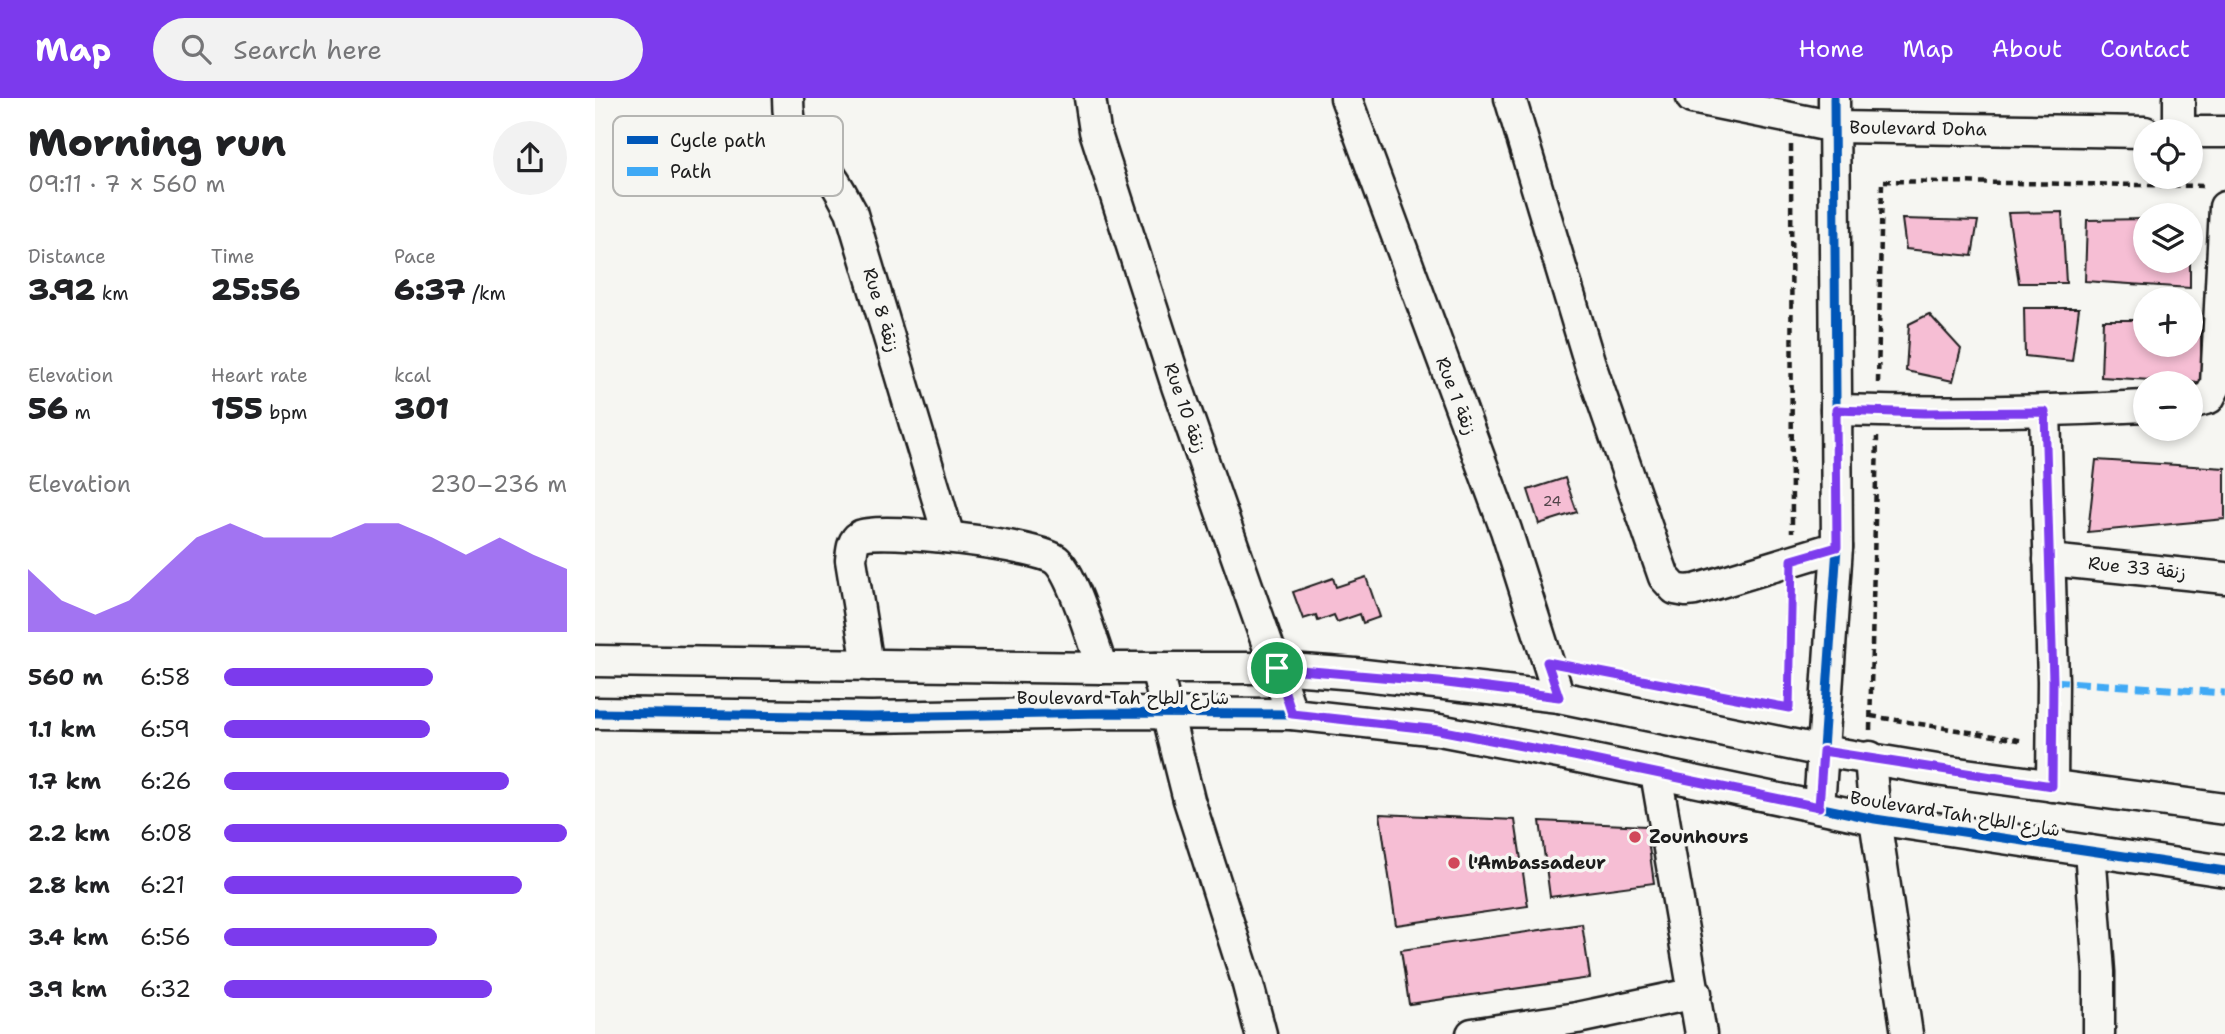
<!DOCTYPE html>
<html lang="en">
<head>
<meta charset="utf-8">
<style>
	body { margin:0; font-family:"Shantell Sans","Playpen Sans Arabic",sans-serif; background:#f2f2f2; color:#202124; height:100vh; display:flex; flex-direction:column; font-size:26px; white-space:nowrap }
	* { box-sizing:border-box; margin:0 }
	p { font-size:23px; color:#757577 }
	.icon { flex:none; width:38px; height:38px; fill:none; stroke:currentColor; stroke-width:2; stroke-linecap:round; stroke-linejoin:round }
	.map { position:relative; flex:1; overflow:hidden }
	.sheet { display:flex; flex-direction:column; background:#fff; width:595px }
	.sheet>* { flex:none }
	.fabs { position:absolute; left:1538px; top:21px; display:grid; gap:14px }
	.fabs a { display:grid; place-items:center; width:70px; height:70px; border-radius:50%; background:#fff; box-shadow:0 4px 10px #0003; font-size:35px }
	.pin { position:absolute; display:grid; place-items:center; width:60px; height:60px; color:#fff; margin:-30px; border:4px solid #fff; border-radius:50%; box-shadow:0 2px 7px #0007 }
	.round { display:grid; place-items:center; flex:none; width:74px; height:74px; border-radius:37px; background:#f2f2f2 }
	.summary { display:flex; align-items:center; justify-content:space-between; height:119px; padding:0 28px }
	h1 { font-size:38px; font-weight:800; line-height:52px }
	.stats { display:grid; grid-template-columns:repeat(3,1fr); gap:10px; height:119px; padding:7px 28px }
	.stats div { display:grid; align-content:center }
	.stats b { font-size:30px; font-weight:800 }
	.stats small { font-size:19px; font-weight:400 }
	.stats p { font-size:19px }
	.chart { height:196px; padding:14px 28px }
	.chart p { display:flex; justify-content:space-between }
	.chart svg { width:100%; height:126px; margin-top:7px; fill:#7c3aed; opacity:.7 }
	ul { padding:0 28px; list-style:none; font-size:23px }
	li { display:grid; grid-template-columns:112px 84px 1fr; align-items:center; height:52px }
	li i { height:18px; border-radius:9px; background:#7c3aed }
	header { display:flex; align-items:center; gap:42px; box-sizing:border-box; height:98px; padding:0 35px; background:#7c3aed; color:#fff }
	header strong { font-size:33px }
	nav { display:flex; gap:38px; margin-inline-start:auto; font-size:24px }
	.search { width:490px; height:63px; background:#f2f2f2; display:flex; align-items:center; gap:18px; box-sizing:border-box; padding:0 24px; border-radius:38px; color:#757577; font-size:26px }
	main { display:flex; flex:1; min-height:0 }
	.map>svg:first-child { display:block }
	.building { fill:#f6bed4; stroke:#1c1c1c; stroke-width:2 }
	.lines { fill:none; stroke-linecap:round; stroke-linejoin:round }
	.minor-casing { stroke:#1c1c1c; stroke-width:35 }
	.path { stroke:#1c1c1c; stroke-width:4.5; stroke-dasharray:7 5; stroke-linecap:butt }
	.minor { stroke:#f6f6f2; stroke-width:30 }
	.quiet { stroke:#3fa9f5; stroke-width:7; stroke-dasharray:14 7; stroke-linecap:butt }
	.cycleway-casing { stroke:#f6f6f2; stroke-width:13 }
	.cycleway { stroke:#0057b8; stroke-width:9 }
	.route-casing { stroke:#fff; stroke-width:14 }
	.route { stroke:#7c3aed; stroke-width:9 }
	.poi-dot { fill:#d1495b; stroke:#f6f6f2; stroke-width:2.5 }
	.labels { text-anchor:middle; stroke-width:7; stroke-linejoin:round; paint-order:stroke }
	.number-label { font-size:14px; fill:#52444a }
	.street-label { font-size:18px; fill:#1c1c1c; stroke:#f6f6f2 }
	.poi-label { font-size:18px; font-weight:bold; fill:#1c1c1c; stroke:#f6f6f2; text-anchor:start }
	.key { fill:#f6f6f2; stroke:#b5b5b2; stroke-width:2 }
	.key-label { font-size:19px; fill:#1c1c1c }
</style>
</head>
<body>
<header>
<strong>Map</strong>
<div class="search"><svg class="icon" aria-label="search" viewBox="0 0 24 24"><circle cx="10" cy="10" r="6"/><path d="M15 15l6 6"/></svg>Search here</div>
<nav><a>Home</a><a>Map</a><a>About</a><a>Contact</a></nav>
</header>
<main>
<section class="sheet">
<div class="summary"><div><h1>Morning run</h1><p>09:11 · 7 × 560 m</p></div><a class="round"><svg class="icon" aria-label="share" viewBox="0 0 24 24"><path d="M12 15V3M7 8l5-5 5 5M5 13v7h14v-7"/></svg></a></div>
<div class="stats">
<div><p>Distance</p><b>3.92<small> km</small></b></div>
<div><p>Time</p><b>25:56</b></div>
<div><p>Pace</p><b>6:37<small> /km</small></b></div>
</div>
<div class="stats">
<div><p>Elevation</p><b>56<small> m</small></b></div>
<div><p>Heart rate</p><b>155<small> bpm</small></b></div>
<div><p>kcal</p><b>301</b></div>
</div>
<div class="chart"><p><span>Elevation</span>230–236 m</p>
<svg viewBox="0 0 160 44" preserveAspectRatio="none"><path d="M0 44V22L10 33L20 38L30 33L40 22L50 11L60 6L70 11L80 11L90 11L100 6L110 6L120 11L130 17L140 11L150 17L160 22V44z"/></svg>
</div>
<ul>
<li><b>560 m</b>6:58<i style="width:61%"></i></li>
<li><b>1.1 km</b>6:59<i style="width:60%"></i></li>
<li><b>1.7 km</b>6:26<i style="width:83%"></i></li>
<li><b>2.2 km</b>6:08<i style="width:100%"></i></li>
<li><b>2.8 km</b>6:21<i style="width:87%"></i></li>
<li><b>3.4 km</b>6:56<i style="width:62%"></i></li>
<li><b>3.9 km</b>6:32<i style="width:78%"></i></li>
</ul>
</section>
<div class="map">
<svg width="1630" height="936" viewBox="0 0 1630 936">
	<rect width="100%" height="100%" fill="#f6f6f2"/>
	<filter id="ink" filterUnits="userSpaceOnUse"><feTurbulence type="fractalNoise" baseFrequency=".0143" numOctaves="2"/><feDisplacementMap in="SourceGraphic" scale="14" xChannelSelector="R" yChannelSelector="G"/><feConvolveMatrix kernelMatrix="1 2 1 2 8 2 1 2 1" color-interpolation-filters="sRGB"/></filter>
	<g filter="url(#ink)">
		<g class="building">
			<polygon points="1467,114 1471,185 1424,185 1413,115"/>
			<polygon points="1307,121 1383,123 1377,158 1311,151"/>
			<polygon points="1550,121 1550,163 1595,163 1595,190 1490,183 1492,122"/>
			<polygon points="1429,210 1484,210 1477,263 1430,258"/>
			<polygon points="1334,216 1366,251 1358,283 1311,273 1314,226"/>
			<polygon points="1596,221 1606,221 1606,285 1506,279 1508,222 1550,222 1550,247 1596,247"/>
			<polygon points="1501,362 1630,370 1630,421 1493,434"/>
			<polygon points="970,380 982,414 944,426 933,392"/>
			<polygon points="771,479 785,519 768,525 765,516 742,524 739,517 723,523 721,517 708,521 698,494 738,480 741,489"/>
			<polygon points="785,716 920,722 933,808 801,827"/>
			<polygon points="945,723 1051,728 1059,785 955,799"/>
			<polygon points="987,826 995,880 814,906 806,852"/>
		</g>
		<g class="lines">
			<g class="minor-casing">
				<g id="minor">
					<path d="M193,0C193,45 208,45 233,75C243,86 249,101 256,113L354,439"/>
					<polyline points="495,0 500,33 582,288 697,616"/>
					<polyline points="751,0 911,432 964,599"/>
					<polyline points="915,0 995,266 1069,479 1080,491 1091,493 1100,492 1242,449"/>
					<path id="s1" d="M1097,0L1240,29L1550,34"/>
					<polyline points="1584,0 1584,33"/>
					<polyline points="1596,34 1630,34"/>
					<polyline points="1596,305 1614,300 1621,287 1630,109"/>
					<path d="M1241,312C1345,315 1447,314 1550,308"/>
					<polyline points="1450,314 1458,583 1457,688"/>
					<polyline points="1454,462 1630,480"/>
					<polyline points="0,563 507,570 682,570 760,576 964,599 1228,653 1348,673 1630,711"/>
					<path d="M273,567L256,462C257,453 257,443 265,438C285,428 443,447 461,462C479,477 498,546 507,570"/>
					<polyline points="561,570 594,702 652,883 666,936"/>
					<polyline points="0,615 276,619 510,615 697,616 844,632 979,658 1280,721 1630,773"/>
					<polyline points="1275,659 1280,721 1312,936"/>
					<polyline points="1061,675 1106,936"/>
					<polyline points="1224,709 1242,449 1239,0"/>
					<polyline points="1495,753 1504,874 1504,936"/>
					<polyline points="877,936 982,920 1101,895"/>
				</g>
			</g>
			<g class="path">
				<polyline points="1196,47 1197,434"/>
				<polyline points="1283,285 1287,83 1612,88"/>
				<polyline points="985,570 1194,610 1197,491"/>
				<polyline points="1276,618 1430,643"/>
				<polyline points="1275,632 1282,339"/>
			</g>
			<use href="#minor" class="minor"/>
			<polyline class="quiet" points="1458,583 1630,595"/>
			<g class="cycleway-casing">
				<g id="cycleway">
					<polyline points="0,615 276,619 510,615 697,616 844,632 979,658 1280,721 1630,773"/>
					<polyline points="1224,709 1242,449 1239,0"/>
				</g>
			</g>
			<use href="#cycleway" class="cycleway"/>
		</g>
	</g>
	<g class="lines" filter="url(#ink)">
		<g class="route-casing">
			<polygon id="route" points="1241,312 1329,315 1450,314 1458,583 1457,688 1228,653 1224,709 979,658 844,632 697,616 682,570 844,584 964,599 952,564 1194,610 1197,462 1242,449"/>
		</g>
		<use href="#route" class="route"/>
	</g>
	<g class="poi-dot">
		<circle cx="1040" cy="739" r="7"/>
		<circle cx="859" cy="765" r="7"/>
	</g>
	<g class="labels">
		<g class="number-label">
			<text x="957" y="408">24</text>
		</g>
		<g class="street-label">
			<text dy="6" stroke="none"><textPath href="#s1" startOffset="229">Boulevard Doha</textPath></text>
			<text transform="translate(286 212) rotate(74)" y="6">Rue 8 زنقة</text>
			<text transform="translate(861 298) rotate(69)" y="6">Rue 1 زنقة</text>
			<text transform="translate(590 310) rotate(71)" y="6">Rue 10 زنقة</text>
			<text transform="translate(1542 470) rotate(6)" y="6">Rue 33 زنقة</text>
			<text x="528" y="606">Boulevard Tah شارع الطاح</text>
			<text transform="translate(1360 716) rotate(9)" y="6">Boulevard Tah شارع الطاح</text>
		</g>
		<g class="poi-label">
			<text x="1054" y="745">Zounhours</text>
			<text x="873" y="771">l'Ambassadeur</text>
		</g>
	</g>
	<rect x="18" y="18" width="230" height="80" rx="10" class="key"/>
	<rect x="32" y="38" width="31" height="8" fill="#0057b8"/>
	<rect x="32" y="69" width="31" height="9" fill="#3fa9f5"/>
	<g class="key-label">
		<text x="75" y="49">Cycle path</text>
		<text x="75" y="80">Path</text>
	</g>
</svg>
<div class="fabs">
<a><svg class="icon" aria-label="locate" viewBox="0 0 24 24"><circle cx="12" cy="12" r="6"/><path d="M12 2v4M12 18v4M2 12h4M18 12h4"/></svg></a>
<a><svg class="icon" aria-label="layers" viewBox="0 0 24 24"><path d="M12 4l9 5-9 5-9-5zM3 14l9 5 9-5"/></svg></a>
<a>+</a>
<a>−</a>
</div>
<div class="pin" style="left:682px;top:570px;background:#1e9e55"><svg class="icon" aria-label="arrive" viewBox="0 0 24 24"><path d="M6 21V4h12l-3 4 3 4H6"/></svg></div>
</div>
</main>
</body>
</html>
